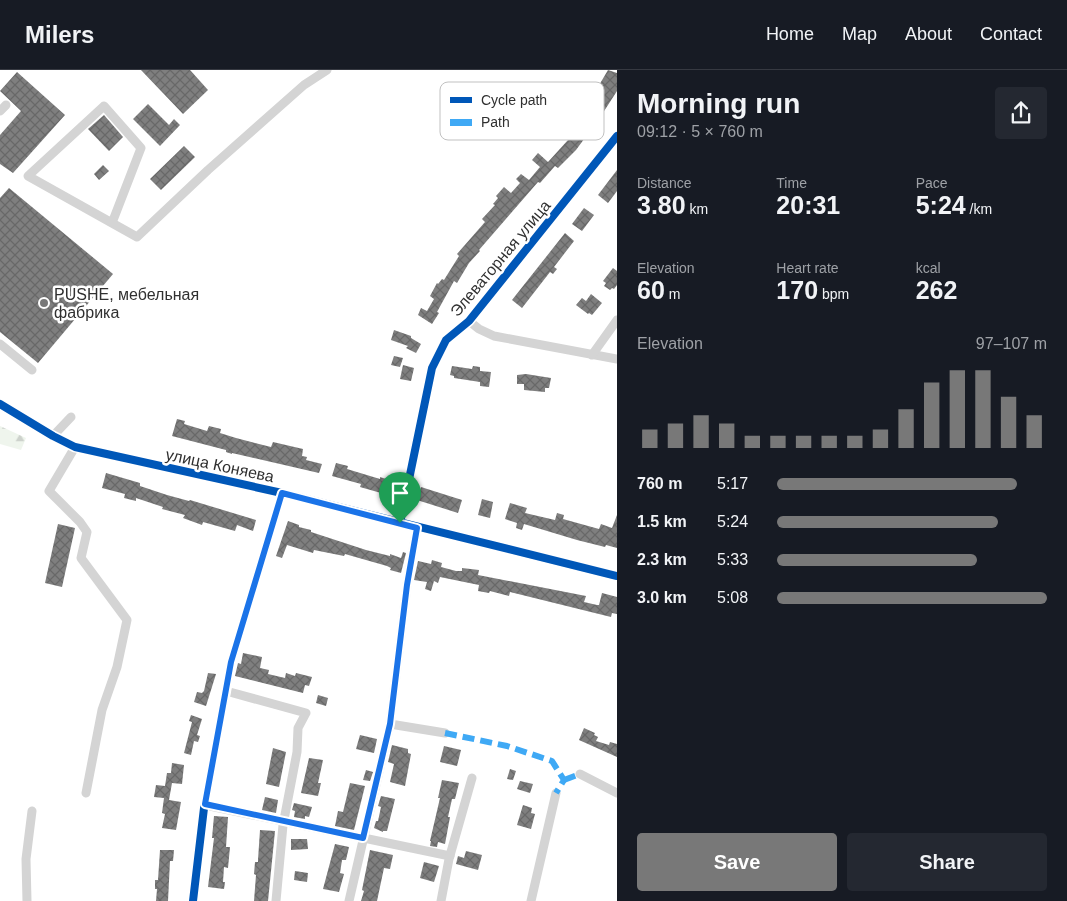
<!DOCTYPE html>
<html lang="en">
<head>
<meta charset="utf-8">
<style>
	body { margin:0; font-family:Arial,sans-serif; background:#242831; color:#f1f3f6; height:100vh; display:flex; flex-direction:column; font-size:19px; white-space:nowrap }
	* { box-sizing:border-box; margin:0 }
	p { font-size:16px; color:#9ea1a6 }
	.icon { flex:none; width:28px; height:28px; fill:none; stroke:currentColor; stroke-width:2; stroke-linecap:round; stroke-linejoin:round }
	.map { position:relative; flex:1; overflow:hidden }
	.sheet { display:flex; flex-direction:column; background:#171b24; width:450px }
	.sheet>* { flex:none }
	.pin { position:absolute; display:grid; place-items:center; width:42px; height:42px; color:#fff; margin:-51px -21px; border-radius:50% 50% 50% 0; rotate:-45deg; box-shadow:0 0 5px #0007 }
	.pin .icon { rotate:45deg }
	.round { display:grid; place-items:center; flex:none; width:52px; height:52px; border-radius:5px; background:#242831 }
	.head { display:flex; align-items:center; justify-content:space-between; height:85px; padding:0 20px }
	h1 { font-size:28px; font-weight:800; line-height:38px }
	.figures { display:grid; grid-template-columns:repeat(3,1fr); gap:8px; height:85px; padding:5px 20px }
	.figures div { display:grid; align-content:center }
	.figures b { font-size:25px; font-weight:800 }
	.figures small { font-size:14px; font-weight:400 }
	.figures p { font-size:14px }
	.chart { height:140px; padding:10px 20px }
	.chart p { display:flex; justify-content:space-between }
	.chart svg { width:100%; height:90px; margin-top:5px; stroke:#787878; stroke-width:6 }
	.primary-button { display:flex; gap:10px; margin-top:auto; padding:10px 20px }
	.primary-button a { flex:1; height:58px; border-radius:5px; background:#787878; color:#fff; font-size:20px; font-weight:800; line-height:58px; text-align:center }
	.primary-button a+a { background:#242831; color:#f1f3f6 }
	ul { padding:0 20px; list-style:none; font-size:16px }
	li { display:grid; grid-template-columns:80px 60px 1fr; align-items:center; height:38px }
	li i { height:12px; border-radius:6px; background:#787878 }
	header { display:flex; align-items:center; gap:30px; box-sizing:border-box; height:70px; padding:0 25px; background:#171b24; border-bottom:1px solid #363941 }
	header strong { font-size:24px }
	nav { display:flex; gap:28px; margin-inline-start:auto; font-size:18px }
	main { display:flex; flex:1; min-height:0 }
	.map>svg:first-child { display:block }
	.forest { fill:url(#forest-firs) }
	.building { fill:url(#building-cross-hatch) }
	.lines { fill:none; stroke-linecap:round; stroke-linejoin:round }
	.minor { stroke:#d4d4d4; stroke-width:9 }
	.quiet { stroke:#3fa9f5; stroke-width:6; stroke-dasharray:12 6; stroke-linecap:butt }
	.cycleway-casing { stroke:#fff; stroke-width:11 }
	.cycleway { stroke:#0057b8; stroke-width:8 }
	.route-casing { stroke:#fff; stroke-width:10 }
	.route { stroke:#1a73e8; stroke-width:6 }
	.poi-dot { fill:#787878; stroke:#fff; stroke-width:2 }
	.labels { text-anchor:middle; stroke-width:5; stroke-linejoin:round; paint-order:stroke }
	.street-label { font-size:16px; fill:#303030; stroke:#fff }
	.poi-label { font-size:16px; fill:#303030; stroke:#fff; text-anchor:start }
	.key { fill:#fff; stroke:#c1c1c1; stroke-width:1 }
	.key-label { font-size:14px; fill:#303030 }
</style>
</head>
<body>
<header>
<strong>Milers</strong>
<nav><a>Home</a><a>Map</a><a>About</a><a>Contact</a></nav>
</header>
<main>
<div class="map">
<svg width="617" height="831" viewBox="0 0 617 831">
	<defs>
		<pattern id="forest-firs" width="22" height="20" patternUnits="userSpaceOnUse" patternTransform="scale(1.25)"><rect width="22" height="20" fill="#eff5ed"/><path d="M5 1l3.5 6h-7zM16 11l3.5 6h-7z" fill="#cdd2cc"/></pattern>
		<pattern id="building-cross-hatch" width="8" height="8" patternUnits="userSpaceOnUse" patternTransform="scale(1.25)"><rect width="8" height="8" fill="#7f7f7f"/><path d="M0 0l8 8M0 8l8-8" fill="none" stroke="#686868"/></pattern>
	</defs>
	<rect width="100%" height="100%" fill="#fff"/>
	<polygon class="forest" points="0,356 26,368 21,380 0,374"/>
	<g class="building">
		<polygon points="141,0 190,0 208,20 183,44"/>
		<polygon points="608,0 617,3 617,21 599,49 587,42 602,19 598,17"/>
		<polygon points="17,2 65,45 13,103 0,94 0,65 21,41 0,21"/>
		<polygon points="148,34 169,55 174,49 180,55 160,76 133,49"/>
		<polygon points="104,45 123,67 109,81 88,59"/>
		<polygon points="576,52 578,54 579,52 590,61 576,80 558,98 555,96 540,113 538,112 479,180 480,181 469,193 457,213 454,211 437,242 439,243 432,254 418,245 421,238 427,241 434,229 430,226 437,213 438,214 442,209 444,210 459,186 457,184 485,152 482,149 495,135 493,134 498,128 496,126 504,117 511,123 520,113 516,109 521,104 529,110 540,97 532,90 538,83 548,92 568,70 566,69 571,62 570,60"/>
		<polygon points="184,76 195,87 161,120 150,109"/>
		<polygon points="103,95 109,101 99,110 94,104"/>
		<polygon points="617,100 617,121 608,133 598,125"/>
		<polygon points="9,118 113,204 38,293 0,262 0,128"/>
		<polygon points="584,138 594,145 582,161 572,154"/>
		<polygon points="565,163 574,171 554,197 557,199 553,204 550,202 522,238 512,230"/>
		<polygon points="613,198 617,201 617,215 614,219 612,218 610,220 604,216 606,213 603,211"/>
		<polygon points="591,224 602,233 592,245 589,243 588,244 576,235 582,228 586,231"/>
		<polygon points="394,260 411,266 411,268 421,274 416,283 406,278 408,276 391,270"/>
		<polygon points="394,286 403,288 400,297 391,295"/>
		<polygon points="403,295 414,298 411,311 400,309"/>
		<polygon points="452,296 472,299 473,296 480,297 480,301 491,302 489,317 480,316 480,312 454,308 454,306 450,305"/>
		<polygon points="526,304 551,308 549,318 545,318 545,322 524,320 524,314 517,314 517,305"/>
		<polygon points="177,349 185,351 184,354 207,361 209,356 221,359 220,363 236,368 271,377 273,372 303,379 302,386 307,387 306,390 322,394 319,403 232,383 232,384 226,382 226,380 172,366"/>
		<polygon points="336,393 348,396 347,399 380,409 380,407 392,411 388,423 382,421 381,423 360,417 361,414 332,406"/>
		<polygon points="106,403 140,413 140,416 167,425 189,431 190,430 256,450 253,461 237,455 235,461 203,452 202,455 183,448 185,445 162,439 163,437 136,428 136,431 124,428 125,424 102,418"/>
		<polygon points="421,417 462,430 458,443 417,430"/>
		<polygon points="482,429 493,432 490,448 478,445"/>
		<polygon points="510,433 527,438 525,443 555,450 557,443 564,445 563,449 599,459 601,454 612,458 617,445 617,478 606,475 605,477 577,470 524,454 522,460 516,458 517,453 505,449"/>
		<polygon points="288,451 299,455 299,457 311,460 311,462 366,480 390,486 390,484 401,488 403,482 406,483 401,503 390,500 391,498 387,496 345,484 344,486 314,480 313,483 287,475 282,488 276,486"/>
		<polygon points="58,454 75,458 62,517 45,513"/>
		<polygon points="432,490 442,493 441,497 456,501 462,501 462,498 479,500 478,505 586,526 584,532 597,535 599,535 602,523 617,527 617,544 612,543 611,547 510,522 509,526 490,521 489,523 478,521 479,515 440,507 438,513 434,511 431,521 425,519 427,512 414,510 418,491 431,494"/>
		<polygon points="243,583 262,587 260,598 269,600 268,604 285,608 286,603 295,606 296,603 312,607 309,616 305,615 303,623 235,606 238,593 241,594"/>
		<polygon points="208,603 216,604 206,636 194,632 197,622 202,623 204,621"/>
		<polygon points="318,625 328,628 326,636 316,633"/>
		<polygon points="191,645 202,649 197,665 200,666 198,672 194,671 191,685 184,683 192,652 189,651"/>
		<polygon points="584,658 595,663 594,665 598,667 596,671 609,675 610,672 617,674 617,687 579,670"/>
		<polygon points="360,665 377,669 374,683 356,679"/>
		<polygon points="392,675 408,679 408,683 411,684 405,716 390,712 394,694 388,692"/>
		<polygon points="444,676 461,680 457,696 440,692"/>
		<polygon points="273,678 286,682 279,717 266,714"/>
		<polygon points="309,688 323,690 318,713 321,713 318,726 301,723"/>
		<polygon points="172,693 184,695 182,714 172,713 169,730 181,732 176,760 162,758 165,744 162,743 164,728 154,727 156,715 165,716 167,703 171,703"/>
		<polygon points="510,699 516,701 513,710 507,709"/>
		<polygon points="366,700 373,702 370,711 363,710"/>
		<polygon points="442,710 459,713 455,729 452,729 448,747 450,747 445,774 438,772 437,777 430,776 431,771 430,771 440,728 438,728"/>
		<polygon points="520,711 533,714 530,723 517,719"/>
		<polygon points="350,713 365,716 354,760 335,756 338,741 343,742"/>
		<polygon points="381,726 395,729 387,761 383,761 383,762 374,758 376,751 378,751 381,737 378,736"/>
		<polygon points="265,727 278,730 276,743 262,740"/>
		<polygon points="294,733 312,737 309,747 305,746 305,749 294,747 295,741 292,740"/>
		<polygon points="523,735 532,738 531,743 535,744 531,759 517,755"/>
		<polygon points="214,746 228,747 226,777 230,777 228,798 224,797 223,812 225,812 224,819 208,817 214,768 212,768"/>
		<polygon points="260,760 275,761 268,831 254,831 256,805 254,804 255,792 258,792 258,790"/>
		<polygon points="291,769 307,769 308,779 291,780"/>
		<polygon points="335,774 349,777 346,790 342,790 340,803 344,804 339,822 323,819"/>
		<polygon points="160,780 174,780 173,791 170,791 168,831 156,831 157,819 155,819 155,810 158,810"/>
		<polygon points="370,780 393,785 390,799 384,798 377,831 361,831 364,821 362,820"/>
		<polygon points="466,781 482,785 478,800 456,794 458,786 464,788"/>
		<polygon points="424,792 439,796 434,812 420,808"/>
		<polygon points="295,801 308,803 307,812 294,810"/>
	</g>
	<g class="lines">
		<g class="minor">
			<polyline points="0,41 6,35"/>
			<polyline points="112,153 141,78 104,36 28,106 137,167 208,100 304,15 327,0"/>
			<polyline points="469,251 479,259 494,266 617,289"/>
			<polyline points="0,274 32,300"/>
			<polyline points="592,285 617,250"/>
			<polyline points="0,334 53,366 75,377 282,423 617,506"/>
			<polyline points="53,366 71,347"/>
			<polyline points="75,377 49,421 80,452 87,462 81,488 127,550 117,597 102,640 86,723"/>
			<polyline points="400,453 432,298 446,270 469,251 617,66"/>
			<polyline points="226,621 306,643 298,658 297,682 283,755 276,831"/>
			<polyline points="390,654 445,663"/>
			<polyline points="580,704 617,723"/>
			<polyline points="205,735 450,786"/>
			<polyline points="27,831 26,789 32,741"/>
			<polyline points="193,831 204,738 231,592 282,423"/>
			<polyline points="349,831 390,654 407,515 417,458"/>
			<polyline points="441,831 449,789 472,708"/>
			<polyline points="531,831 556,723"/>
		</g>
		<g class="quiet">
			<polyline points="445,663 507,676 552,691 564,710 556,723"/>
			<polyline points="564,710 580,704"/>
		</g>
		<g class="cycleway-casing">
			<g id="cycleway">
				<polyline points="0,334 53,366 75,377 282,423 617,506"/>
				<polyline points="400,453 432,298 446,270 469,251 617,66"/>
				<polyline points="193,831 204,738 231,592 282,423"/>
			</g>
		</g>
		<use href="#cycleway" class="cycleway"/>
	</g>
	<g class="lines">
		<g class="route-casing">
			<polygon id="route" points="282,423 417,458 407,515 390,654 363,768 205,734 231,592"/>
		</g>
		<use href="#route" class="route"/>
	</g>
	<circle class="poi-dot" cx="44" cy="233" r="5"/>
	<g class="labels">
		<g class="street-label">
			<text transform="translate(500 188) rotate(-50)" y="6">Элеваторная улица</text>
			<text transform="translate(220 395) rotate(12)" y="6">улица Коняева</text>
		</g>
		<g class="poi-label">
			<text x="54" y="230">PUSHE, мебельная<tspan x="54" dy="18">фабрика</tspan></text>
		</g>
	</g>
	<rect x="440" y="12" width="164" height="58" rx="8" class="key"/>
	<rect x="450" y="27" width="22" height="6" fill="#0057b8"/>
	<rect x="450" y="49" width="22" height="7" fill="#3fa9f5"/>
	<g class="key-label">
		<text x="481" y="35">Cycle path</text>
		<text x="481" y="57">Path</text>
	</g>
</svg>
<div class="pin" style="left:400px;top:453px;background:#1e9e55"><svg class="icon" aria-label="arrive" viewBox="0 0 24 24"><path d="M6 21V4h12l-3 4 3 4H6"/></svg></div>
</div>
<section class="sheet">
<div class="head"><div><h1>Morning run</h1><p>09:12 · 5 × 760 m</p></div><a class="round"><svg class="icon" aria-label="share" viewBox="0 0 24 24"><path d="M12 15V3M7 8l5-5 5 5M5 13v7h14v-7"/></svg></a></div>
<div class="figures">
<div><p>Distance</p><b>3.80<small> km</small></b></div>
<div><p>Time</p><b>20:31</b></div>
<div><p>Pace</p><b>5:24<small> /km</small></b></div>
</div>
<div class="figures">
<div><p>Elevation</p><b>60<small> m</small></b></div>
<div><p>Heart rate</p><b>170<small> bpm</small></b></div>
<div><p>kcal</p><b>262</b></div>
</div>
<div class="chart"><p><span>Elevation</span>97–107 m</p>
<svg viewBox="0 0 160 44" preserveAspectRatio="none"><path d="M5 44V35M15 44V32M25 44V28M35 44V32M45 44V38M55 44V38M65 44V38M75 44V38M85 44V38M95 44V35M105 44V25M115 44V12M125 44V6M135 44V6M145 44V19M155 44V28"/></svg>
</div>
<ul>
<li><b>760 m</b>5:17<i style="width:89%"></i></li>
<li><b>1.5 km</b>5:24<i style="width:82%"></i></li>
<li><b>2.3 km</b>5:33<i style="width:74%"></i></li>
<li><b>3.0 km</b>5:08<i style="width:100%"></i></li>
</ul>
<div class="primary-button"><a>Save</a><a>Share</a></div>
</section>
</main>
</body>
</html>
